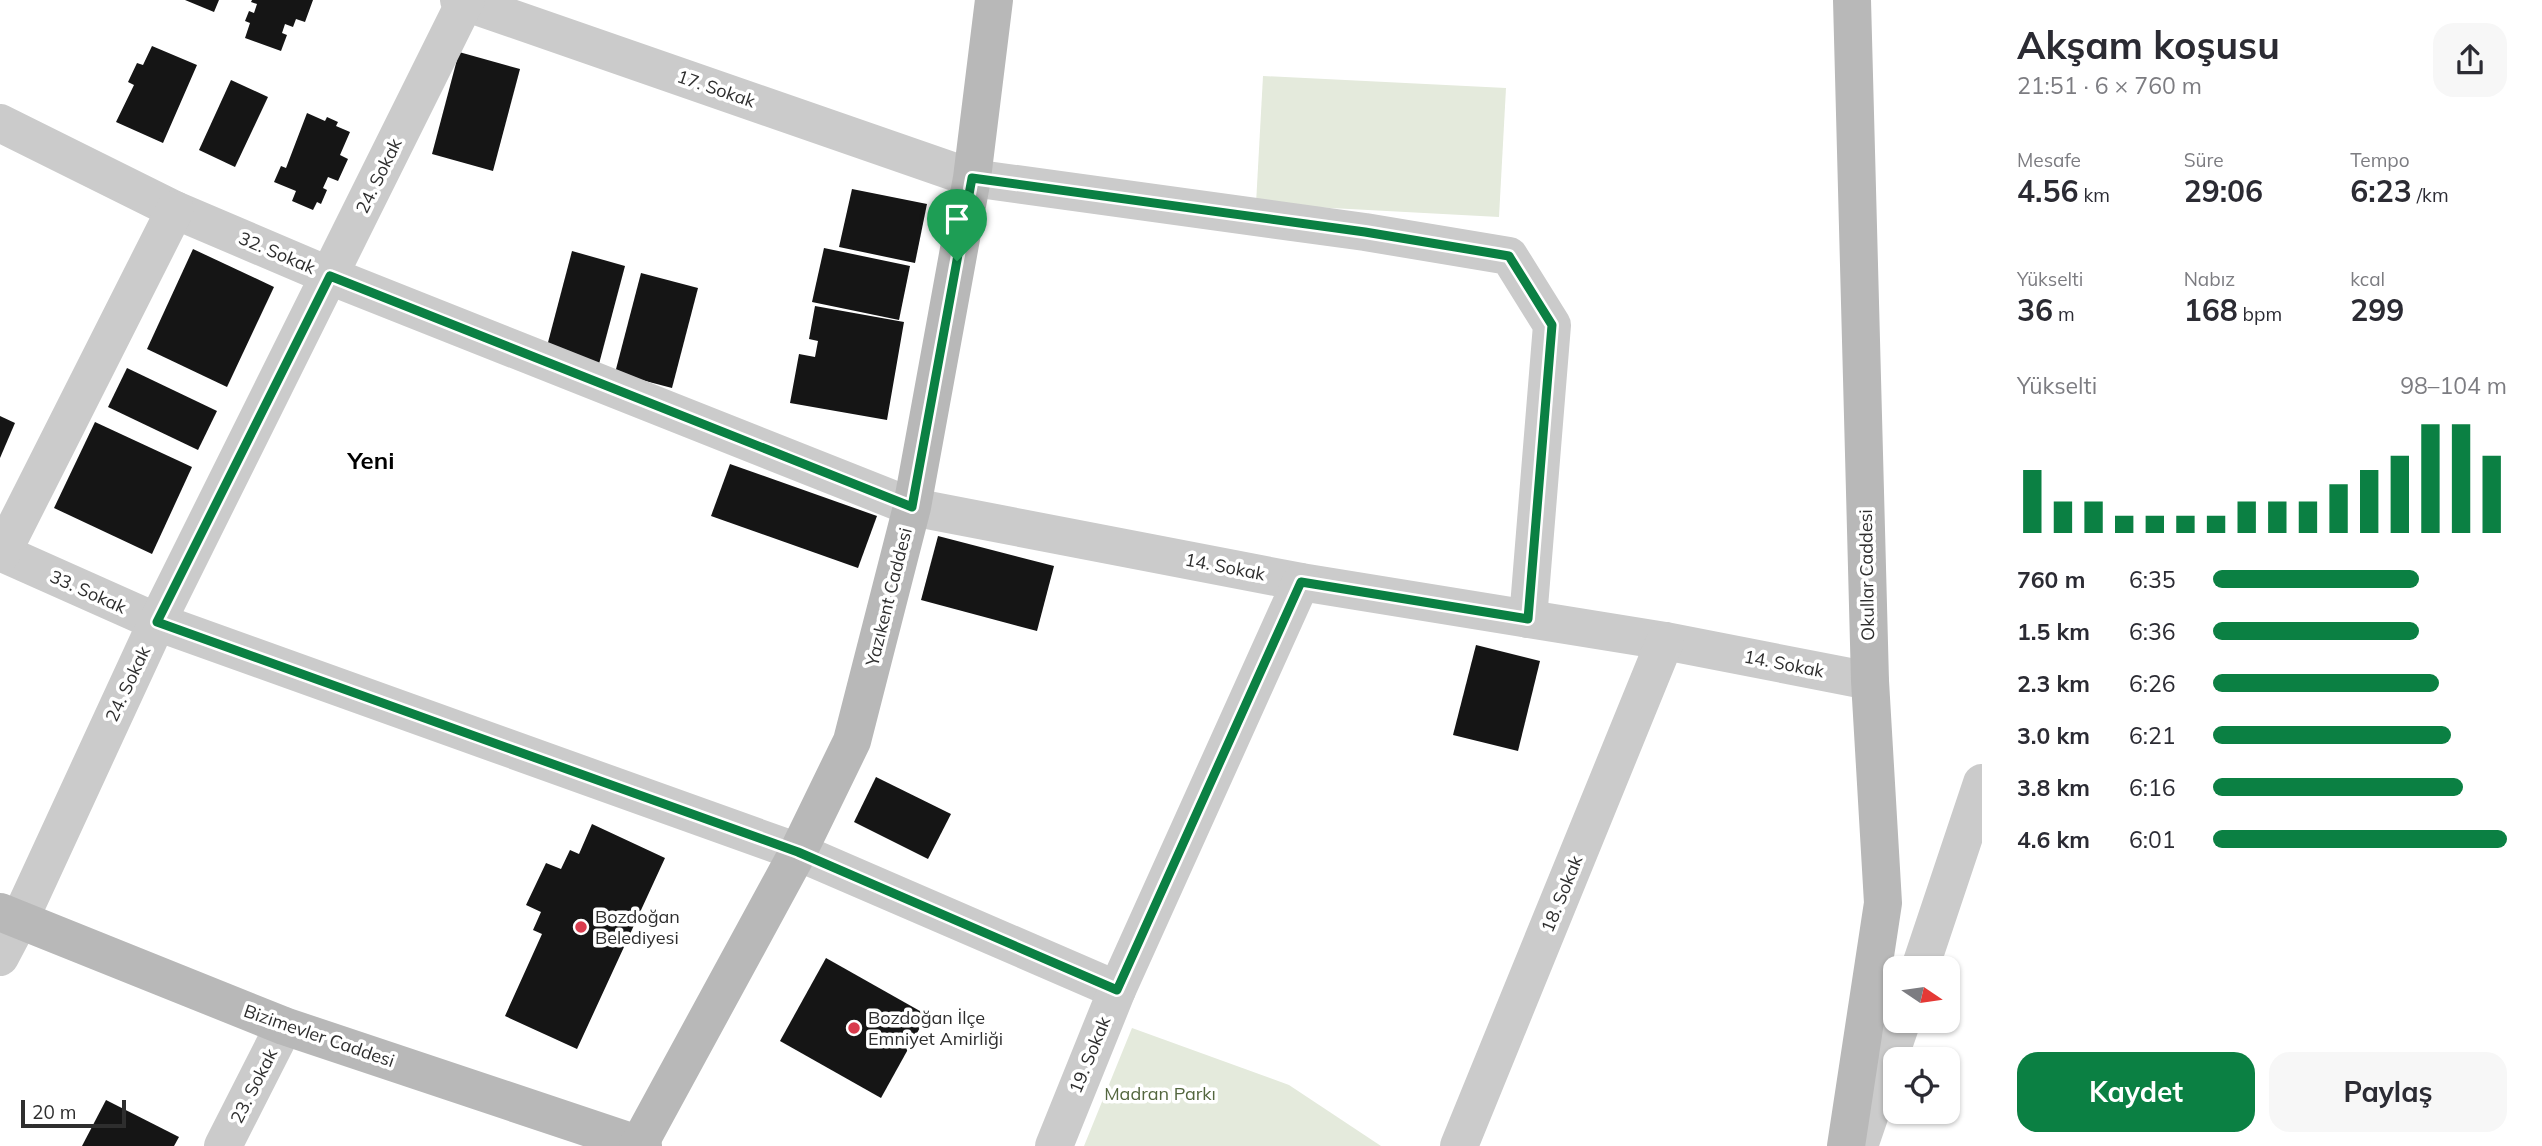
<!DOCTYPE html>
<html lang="tr">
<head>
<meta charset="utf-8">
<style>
	body { margin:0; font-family:Mulish,sans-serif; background:#f7f7f7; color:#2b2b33; height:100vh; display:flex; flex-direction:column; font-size:26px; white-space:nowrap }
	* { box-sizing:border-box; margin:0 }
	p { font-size:23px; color:#7c7c81 }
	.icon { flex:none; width:38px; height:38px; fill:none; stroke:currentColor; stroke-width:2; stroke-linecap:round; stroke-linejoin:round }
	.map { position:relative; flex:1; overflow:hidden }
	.details { display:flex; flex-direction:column; background:#fff; width:560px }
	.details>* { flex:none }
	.needle { width:46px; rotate:103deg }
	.fabs { position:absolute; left:1883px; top:956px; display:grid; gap:14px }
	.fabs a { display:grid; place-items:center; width:77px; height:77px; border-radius:14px; background:#fff; box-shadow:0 2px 5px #0004; font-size:35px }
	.scale { position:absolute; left:21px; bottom:18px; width:105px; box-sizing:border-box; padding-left:7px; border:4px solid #2e2e2e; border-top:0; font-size:19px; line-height:24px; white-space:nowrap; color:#2e2e2e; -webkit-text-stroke:5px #fff; paint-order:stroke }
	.pin { position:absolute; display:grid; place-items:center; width:60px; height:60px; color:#fff; margin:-72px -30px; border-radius:50% 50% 50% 0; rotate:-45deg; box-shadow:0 0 7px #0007 }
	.pin .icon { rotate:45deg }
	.round { display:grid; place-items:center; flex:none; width:74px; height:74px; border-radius:21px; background:#f7f7f7 }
	.headline { display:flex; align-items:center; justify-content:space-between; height:119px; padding:0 35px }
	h1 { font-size:38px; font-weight:700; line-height:52px }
	.figures { display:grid; grid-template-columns:repeat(3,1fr); gap:10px; height:119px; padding:7px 35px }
	.figures div { display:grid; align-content:center }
	.figures b { font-size:30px; font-weight:700 }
	.figures small { font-size:19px; font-weight:400 }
	.figures p { font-size:19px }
	.chart { height:196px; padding:14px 35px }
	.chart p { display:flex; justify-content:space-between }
	.chart svg { width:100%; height:126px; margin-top:7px; stroke:#0b8043; stroke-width:6 }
	.action { display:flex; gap:14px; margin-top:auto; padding:14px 35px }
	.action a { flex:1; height:80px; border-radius:21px; background:#0b8043; color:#fff; font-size:28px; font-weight:700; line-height:80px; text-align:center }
	.action a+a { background:#f7f7f7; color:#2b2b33 }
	ul { padding:0 35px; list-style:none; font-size:23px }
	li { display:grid; grid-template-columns:112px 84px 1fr; align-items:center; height:52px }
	li i { height:18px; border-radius:9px; background:#0b8043 }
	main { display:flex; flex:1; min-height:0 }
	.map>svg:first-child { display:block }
	.green { fill:#e4eadc }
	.building { fill:#151515 }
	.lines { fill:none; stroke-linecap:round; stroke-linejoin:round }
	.street { stroke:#cbcbcb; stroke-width:38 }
	.secondary { stroke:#b8b8b8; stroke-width:38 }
	.route-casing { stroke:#fff; stroke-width:14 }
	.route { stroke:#0b8043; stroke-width:9 }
	.poi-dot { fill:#d93b4d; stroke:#fff; stroke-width:2.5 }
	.labels { text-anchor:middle; stroke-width:7; stroke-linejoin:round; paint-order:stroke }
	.street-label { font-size:18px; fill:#2e2e2e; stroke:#fff }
	.poi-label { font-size:18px; fill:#2e2e2e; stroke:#fff; text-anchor:start }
	.park-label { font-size:18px; fill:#53663e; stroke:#fff }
	.district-label { font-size:24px; font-weight:bold; fill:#000; stroke:#fff }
</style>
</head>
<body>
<main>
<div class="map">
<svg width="1982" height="1146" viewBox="0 0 1982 1146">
	<rect width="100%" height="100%" fill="#fff"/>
	<g class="green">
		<polygon points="1263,76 1506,88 1499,217 1256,204"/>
		<polygon points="1132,1028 1289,1085 1381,1146 1084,1146"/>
	</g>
	<g class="building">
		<polygon points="185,0 219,0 214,12"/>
		<polygon points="252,0 313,0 305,22 296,19 293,27 285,24 282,33 287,35 281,51 245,38 250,23 245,21 249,11 254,13 257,4 251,2"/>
		<polygon points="152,46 197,65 163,143 116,122 134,85 128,82 137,63 143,65"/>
		<polygon points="459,52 520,69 493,171 432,154"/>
		<polygon points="231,80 268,97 235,167 199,150"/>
		<polygon points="307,113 325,121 327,117 338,122 336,126 350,132 340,155 348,159 338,181 328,177 323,188 327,190 321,204 317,202 313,210 292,201 296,191 274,182 281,166 286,168"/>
		<polygon points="852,189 927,204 915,263 839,247"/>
		<polygon points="824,248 910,266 899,320 812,302"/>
		<polygon points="193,249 274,287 227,387 147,349"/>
		<polygon points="572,251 625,266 599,364 546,350"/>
		<polygon points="641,273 698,288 672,388 615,373"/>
		<polygon points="815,306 904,322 887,420 790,403 799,354 815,357 818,341 809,339"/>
		<polygon points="127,368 217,411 198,450 108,407"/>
		<polygon points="0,416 15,423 0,458"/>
		<polygon points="95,422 192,467 152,554 54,508"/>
		<polygon points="730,464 877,516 858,568 711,516"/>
		<polygon points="938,536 1054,566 1037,631 921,600"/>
		<polygon points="1476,645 1540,661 1518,751 1453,735"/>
		<polygon points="876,777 951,814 928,859 854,822"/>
		<polygon points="592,824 665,858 577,1049 505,1016 542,934 533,930 541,912 526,905 546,863 561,869 570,850 579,854"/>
		<polygon points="826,958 927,1015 881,1098 780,1041"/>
		<polygon points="106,1100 179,1137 174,1146 82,1146"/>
	</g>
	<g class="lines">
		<g class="street">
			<polyline points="459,0 972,178 1365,232 1509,256 1552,325 1528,619"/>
			<polyline points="0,123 175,210 330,276 912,507 1301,582 1665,641 1870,681"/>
			<polyline points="0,552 157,622 798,852 1117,990"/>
			<polyline points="2,553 175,210"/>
			<polyline points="0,957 19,921 157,622 466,0"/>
			<polyline points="1920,968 1982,783"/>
			<polyline points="223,1146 284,1026"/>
			<polyline points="1054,1146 1117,990 1301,582"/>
			<polyline points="1459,1146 1665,641"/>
			<polyline points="1859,1146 1902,1020"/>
		</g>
		<g class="secondary">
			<polyline points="0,912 284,1026 643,1146"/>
			<polyline points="638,1146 798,852 852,741 912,507 972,178 994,0"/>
			<polyline points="1846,1146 1883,903 1870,681 1852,0"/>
		</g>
	</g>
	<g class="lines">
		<g class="route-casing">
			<polygon id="route" points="972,178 1365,232 1509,256 1552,325 1528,619 1301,582 1117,990 798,852 157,622 330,276 912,507"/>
		</g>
		<use href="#route" class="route"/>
	</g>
	<g class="poi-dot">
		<circle cx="581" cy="927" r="7"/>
		<circle cx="854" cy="1028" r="7"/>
	</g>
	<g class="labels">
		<g class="street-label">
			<text transform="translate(716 89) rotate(19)" y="6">17. Sokak</text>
			<text transform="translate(379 176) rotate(-64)" y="6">24. Sokak</text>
			<text transform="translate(277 253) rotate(23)" y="6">32. Sokak</text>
			<text transform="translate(1225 567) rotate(11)" y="6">14. Sokak</text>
			<text transform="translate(1867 575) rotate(-91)" y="6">Okullar Caddesi</text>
			<text transform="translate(88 592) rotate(24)" y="6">33. Sokak</text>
			<text transform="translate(889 597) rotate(-76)" y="6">Yazıkent Caddesi</text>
			<text transform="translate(1784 664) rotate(11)" y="6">14. Sokak</text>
			<text transform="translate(128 684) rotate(-65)" y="6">24. Sokak</text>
			<text transform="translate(1562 894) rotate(-68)" y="6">18. Sokak</text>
			<text transform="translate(319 1036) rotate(19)" y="6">Bizimevler Caddesi</text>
			<text transform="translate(1090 1055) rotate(-68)" y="6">19. Sokak</text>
			<text transform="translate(254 1086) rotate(-63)" y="6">23. Sokak</text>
		</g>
		<g class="poi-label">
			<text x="595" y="923">Bozdoğan<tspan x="595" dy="21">Belediyesi</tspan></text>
			<text x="868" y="1024">Bozdoğan İlçe<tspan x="868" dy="21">Emniyet Amirliği</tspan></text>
		</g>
		<g class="park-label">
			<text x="1160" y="1100">Madran Parkı</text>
		</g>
		<g class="district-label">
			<text x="371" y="469">Yeni</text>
		</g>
	</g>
</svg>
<div class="fabs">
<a><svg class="needle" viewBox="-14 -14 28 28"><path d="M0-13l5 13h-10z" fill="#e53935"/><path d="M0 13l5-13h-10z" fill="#7c7c81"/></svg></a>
<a><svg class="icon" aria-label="locate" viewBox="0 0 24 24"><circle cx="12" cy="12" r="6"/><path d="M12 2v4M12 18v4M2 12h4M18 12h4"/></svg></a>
</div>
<div class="scale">20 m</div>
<div class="pin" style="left:957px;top:261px;background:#1e9e55"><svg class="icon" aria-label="arrive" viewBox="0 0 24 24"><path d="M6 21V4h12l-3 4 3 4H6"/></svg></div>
</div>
<section class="details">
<div class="headline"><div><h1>Akşam koşusu</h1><p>21:51 · 6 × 760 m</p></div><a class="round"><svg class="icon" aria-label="share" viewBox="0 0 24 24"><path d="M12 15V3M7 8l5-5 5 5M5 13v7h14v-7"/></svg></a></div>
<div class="figures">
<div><p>Mesafe</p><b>4.56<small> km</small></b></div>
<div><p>Süre</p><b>29:06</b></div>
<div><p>Tempo</p><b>6:23<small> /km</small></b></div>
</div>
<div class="figures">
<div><p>Yükselti</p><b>36<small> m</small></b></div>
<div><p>Nabız</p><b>168<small> bpm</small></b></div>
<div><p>kcal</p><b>299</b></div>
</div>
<div class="chart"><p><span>Yükselti</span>98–104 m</p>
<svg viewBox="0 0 160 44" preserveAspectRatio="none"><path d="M5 44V22M15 44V33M25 44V33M35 44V38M45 44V38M55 44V38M65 44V38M75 44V33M85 44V33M95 44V33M105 44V27M115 44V22M125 44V17M135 44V6M145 44V6M155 44V17"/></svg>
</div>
<ul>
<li><b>760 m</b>6:35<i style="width:70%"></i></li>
<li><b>1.5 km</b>6:36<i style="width:70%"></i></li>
<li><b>2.3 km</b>6:26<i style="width:77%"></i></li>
<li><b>3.0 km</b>6:21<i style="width:81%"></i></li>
<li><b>3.8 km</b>6:16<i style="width:85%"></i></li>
<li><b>4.6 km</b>6:01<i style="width:100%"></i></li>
</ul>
<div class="action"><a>Kaydet</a><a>Paylaş</a></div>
</section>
</main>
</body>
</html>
